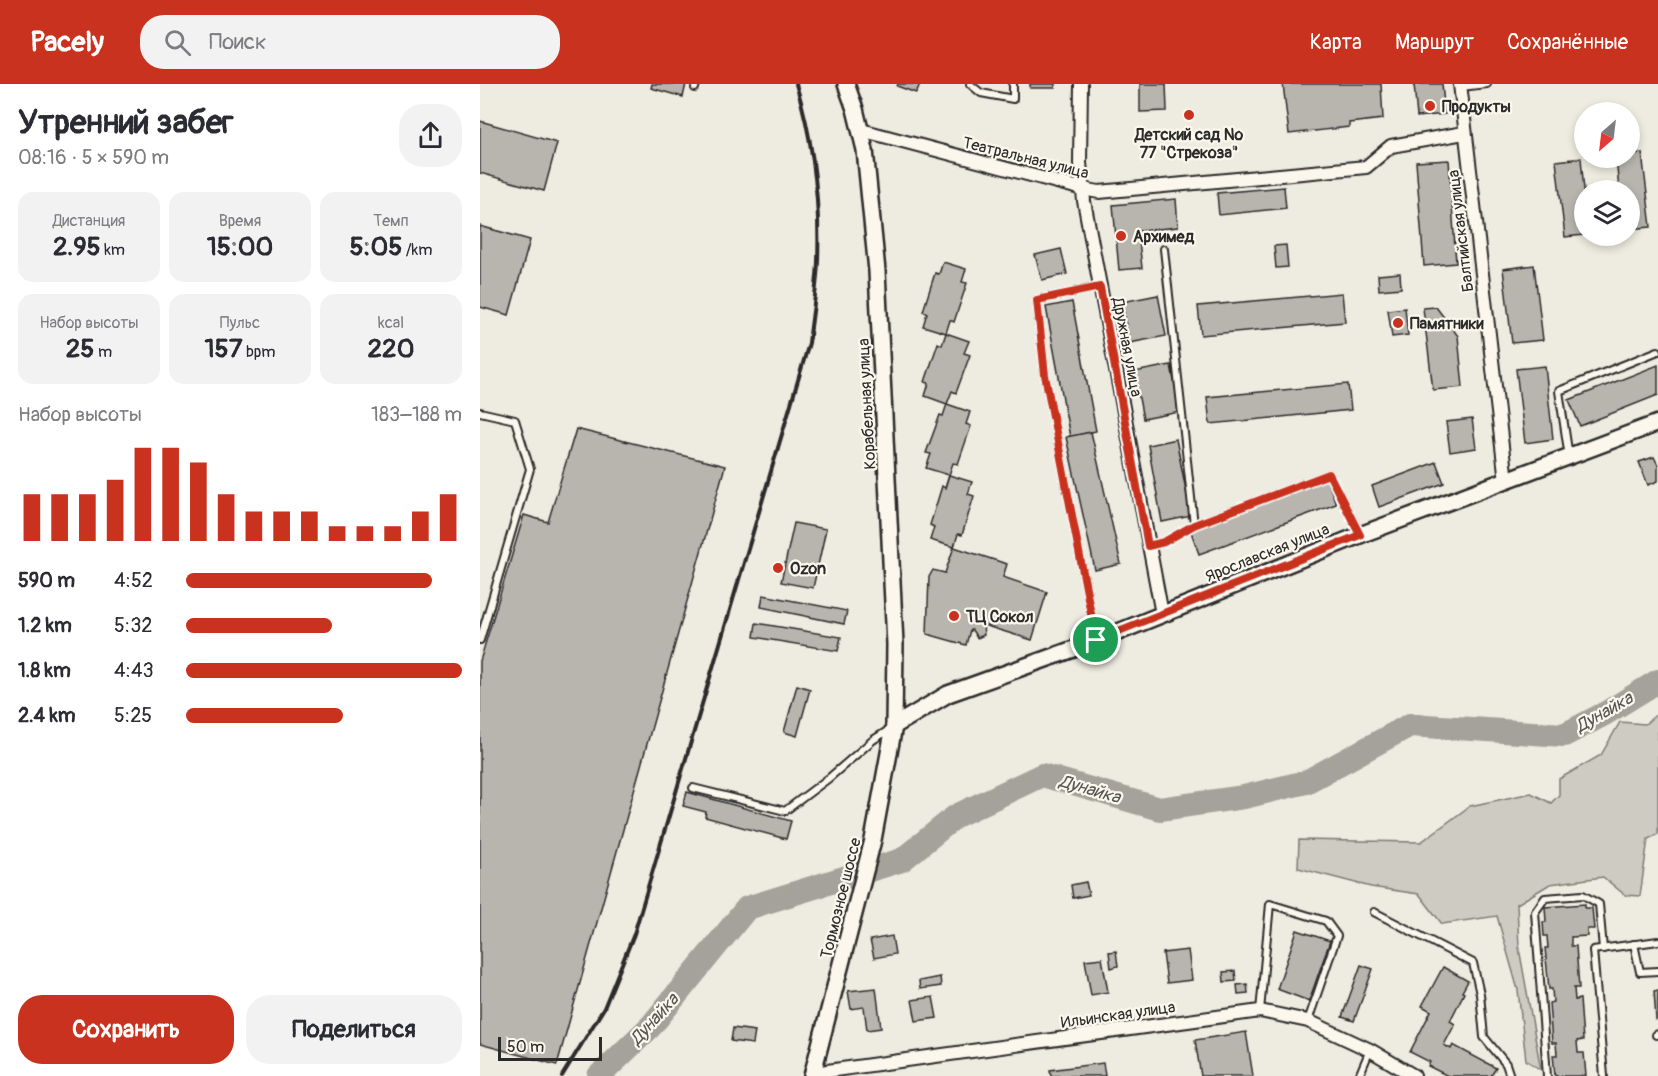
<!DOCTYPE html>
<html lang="ru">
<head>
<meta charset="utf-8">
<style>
	body { margin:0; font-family:Pangolin,sans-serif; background:#f2f2f3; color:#2b2b33; height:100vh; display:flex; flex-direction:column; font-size:22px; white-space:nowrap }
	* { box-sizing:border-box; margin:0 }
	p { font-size:20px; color:#7c7c81 }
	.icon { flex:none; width:33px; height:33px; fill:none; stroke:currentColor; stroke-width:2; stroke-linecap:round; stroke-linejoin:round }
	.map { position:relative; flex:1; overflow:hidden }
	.side { display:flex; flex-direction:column; background:#fff; width:480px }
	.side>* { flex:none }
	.needle { width:39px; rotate:208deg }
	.controls { position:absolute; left:1094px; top:18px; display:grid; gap:12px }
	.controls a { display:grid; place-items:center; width:66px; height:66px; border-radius:50%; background:#fff; box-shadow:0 3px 9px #0003; font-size:30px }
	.scale { position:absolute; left:18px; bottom:15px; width:104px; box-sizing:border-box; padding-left:6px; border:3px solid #2b2b2b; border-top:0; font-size:16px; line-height:21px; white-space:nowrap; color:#2b2b2b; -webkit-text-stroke:4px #fbf7ec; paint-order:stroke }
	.pin { position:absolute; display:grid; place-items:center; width:51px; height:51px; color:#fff; margin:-26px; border:3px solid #fff; border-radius:50%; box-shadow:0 2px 6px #0007 }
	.round { display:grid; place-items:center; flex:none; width:63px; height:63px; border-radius:24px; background:#f2f2f3 }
	.head { display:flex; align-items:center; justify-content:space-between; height:102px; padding:0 18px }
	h1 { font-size:33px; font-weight:800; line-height:45px }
	.metrics { display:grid; grid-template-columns:repeat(3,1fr); gap:9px; height:102px; padding:6px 18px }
	.metrics div { display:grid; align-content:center; border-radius:15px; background:#f2f2f3; text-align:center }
	.metrics b { font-size:26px; font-weight:800 }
	.metrics small { font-size:16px; font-weight:400 }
	.metrics p { font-size:16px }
	.chart { height:168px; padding:12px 18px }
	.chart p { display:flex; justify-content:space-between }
	.chart svg { width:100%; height:108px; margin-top:6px; stroke:#c8321e; stroke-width:6 }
	.button { display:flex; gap:12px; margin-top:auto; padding:12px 18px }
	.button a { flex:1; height:69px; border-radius:24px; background:#c8321e; color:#fff; font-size:24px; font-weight:800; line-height:69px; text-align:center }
	.button a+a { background:#f2f2f3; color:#2b2b33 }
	ul { padding:0 18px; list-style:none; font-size:20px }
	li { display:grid; grid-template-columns:96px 72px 1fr; align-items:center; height:45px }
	li i { height:15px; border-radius:8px; background:#c8321e }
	header { display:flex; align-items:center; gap:36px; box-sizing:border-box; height:84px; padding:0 30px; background:#c8321e; color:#fff }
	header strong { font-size:28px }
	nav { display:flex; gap:33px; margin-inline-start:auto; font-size:21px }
	.search { width:420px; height:54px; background:#f2f2f3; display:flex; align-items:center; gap:15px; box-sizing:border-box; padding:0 21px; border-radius:24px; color:#7c7c81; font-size:22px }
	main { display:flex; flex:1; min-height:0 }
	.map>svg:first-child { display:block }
	.green { fill:#cecbc2; stroke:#7c7b76; stroke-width:1.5 }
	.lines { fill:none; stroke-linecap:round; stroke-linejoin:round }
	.river { stroke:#a4a29a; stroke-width:24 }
	.building { fill:#b8b5ae; stroke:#2b2b2b; stroke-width:1.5 }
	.service-casing { stroke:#2b2b2b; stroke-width:10 }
	.minor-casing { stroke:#2b2b2b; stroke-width:16 }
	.tertiary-casing { stroke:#2b2b2b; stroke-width:20 }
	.service { stroke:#fbf7ec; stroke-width:6 }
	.minor { stroke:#fbf7ec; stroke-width:12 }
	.tertiary { stroke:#fbf7ec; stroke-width:15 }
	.rail { stroke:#2b2b2b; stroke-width:4 }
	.route-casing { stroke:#fff; stroke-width:12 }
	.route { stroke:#c8321e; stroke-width:8 }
	.poi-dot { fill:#c8321e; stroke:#fbf7ec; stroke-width:2 }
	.labels { text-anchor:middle; stroke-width:4.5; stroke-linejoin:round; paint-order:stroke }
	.poi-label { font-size:16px; font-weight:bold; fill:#2b2b2b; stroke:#fbf7ec; text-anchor:start }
	.street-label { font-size:16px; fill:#2b2b2b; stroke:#fbf7ec }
	.water-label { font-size:18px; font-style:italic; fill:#555552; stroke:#fbf7ec }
</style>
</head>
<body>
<header>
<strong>Pacely</strong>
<div class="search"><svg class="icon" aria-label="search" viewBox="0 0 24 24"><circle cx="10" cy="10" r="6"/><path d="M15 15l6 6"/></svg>Поиск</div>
<nav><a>Карта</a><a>Маршрут</a><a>Сохранённые</a></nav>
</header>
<main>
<section class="side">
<div class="head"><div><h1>Утренний забег</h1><p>08:16 · 5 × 590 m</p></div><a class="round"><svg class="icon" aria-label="share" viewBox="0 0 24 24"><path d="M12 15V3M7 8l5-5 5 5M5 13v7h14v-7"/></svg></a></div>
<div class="metrics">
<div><p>Дистанция</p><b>2.95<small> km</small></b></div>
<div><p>Время</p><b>15:00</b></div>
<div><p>Темп</p><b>5:05<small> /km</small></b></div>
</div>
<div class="metrics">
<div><p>Набор высоты</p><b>25<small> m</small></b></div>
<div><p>Пульс</p><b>157<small> bpm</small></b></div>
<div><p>kcal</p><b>220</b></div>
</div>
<div class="chart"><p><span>Набор высоты</span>183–188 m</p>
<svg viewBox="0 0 160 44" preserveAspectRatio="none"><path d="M5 44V25M15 44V25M25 44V25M35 44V19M45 44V6M55 44V6M65 44V12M75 44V25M85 44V32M95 44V32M105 44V32M115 44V38M125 44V38M135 44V38M145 44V32M155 44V25"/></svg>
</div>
<ul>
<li><b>590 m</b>4:52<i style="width:89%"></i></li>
<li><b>1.2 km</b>5:32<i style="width:53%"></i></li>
<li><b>1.8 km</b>4:43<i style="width:100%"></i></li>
<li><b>2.4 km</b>5:25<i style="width:57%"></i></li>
</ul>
<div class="button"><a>Сохранить</a><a>Поделиться</a></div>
</section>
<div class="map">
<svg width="1178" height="992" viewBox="0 0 1178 992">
	<rect width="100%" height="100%" fill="#eeebe0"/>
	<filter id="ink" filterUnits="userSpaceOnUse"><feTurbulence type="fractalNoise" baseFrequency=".0167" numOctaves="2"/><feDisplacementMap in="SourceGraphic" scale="12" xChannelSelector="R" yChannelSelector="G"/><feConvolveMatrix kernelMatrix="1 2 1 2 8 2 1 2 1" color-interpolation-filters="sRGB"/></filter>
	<g filter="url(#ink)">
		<polygon class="green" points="1178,629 1178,750 1168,755 1160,812 1145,811 1123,793 1070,800 1037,820 1039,864 1061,986 1046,976 1038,906 1017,832 962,840 939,810 891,803 818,784 819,756 941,758 990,722 1051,709 1071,719 1079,711 1079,695 1121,671 1140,638 1165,640"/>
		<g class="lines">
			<polyline class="river" points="119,992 171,942 267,824 422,776 476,732 562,691 680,725 764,713 826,698 930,641 1084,651 1126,629 1178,597"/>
		</g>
		<g class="building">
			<polygon points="172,0 206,0 203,13 171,4"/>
			<polygon points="418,0 440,0 436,9 417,2"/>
			<rect x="550" y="0" width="25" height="4"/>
			<polygon points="660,0 686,0 687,27 660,28"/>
			<polygon points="803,0 901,0 903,35 869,39 869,43 809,50"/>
			<polygon points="934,0 962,0 965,30 937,33"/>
			<polygon points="0,37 77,59 64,107 0,89"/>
			<polygon points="1162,69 1171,143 1149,145 1149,106 1139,106 1136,74 1149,74 1149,70"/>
			<polygon points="1101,74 1104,106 1104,151 1085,153 1076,77"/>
			<polygon points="969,76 976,179 944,182 936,78"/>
			<polygon points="804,103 806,124 739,131 737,109"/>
			<polygon points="696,115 698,143 658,147 662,184 639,186 633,121"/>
			<polygon points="0,142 50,156 29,231 0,223"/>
			<polygon points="806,161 808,183 796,184 794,162"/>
			<polygon points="581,165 587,190 562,196 555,171"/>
			<polygon points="463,178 486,185 482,198 487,199 474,238 470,236 466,249 443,242 447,229 443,227 455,189 459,190"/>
			<polygon points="1054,181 1063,256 1032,259 1023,185"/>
			<polygon points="920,189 921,204 899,206 898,191"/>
			<polygon points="862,209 865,238 721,251 718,222"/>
			<polygon points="678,211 686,252 649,259 642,218"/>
			<polygon points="592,218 616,347 590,353 566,223"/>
			<polygon points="956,223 978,252 983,303 953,306 943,224"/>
			<polygon points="925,224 928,251 912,253 908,226"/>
			<polygon points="466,249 489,257 484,269 490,271 476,309 472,307 467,320 445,312 449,299 445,298 458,259 462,261"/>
			<polygon points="691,281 700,328 663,335 654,288"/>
			<polygon points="1178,281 1178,311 1100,342 1089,316"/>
			<polygon points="1065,282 1073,355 1045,359 1036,285"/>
			<polygon points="868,300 871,326 730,340 727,313"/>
			<polygon points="467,320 490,328 486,340 491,342 478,380 473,379 469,391 446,384 451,370 446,369 460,331 463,332"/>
			<polygon points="992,335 996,364 970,368 966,338"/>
			<polygon points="96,345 245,382 77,981 0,960 0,577 44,431 68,438"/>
			<polygon points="611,348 641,480 615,486 586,353"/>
			<polygon points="696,355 711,432 682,438 668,361"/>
			<polygon points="1174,373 1178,381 1178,397 1168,401 1159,378"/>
			<polygon points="956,378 964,399 899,423 892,402"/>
			<polygon points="469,391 492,398 488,410 494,412 482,451 478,450 474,463 450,456 454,443 450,441 462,402 465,404"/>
			<polygon points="847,395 856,420 719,470 710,445"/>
			<polygon points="314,439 346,445 333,504 301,498"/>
			<polygon points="474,463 527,480 523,493 567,508 552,556 503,541 504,551 497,554 492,546 490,546 486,561 447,550 449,493 453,486 465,489"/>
			<polygon points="283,511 367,527 364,540 281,523"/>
			<polygon points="276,539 361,553 358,567 274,553"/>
			<polygon points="317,601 330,605 317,652 304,648"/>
			<polygon points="207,708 311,737 306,755 225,733 226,728 203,722"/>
			<polygon points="606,798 609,811 593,814 591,801"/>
			<polygon points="1105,820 1105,824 1112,824 1114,845 1107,845 1107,852 1091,853 1091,862 1096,862 1099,904 1094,904 1095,916 1100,915 1103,956 1097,957 1098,969 1104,969 1106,992 1075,992 1073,971 1077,971 1076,959 1072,959 1069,919 1073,918 1072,905 1069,905 1065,864 1068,864 1067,852 1064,852 1063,838 1066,838 1065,823"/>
			<polygon points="817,846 850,857 829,917 797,905"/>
			<polygon points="412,852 415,870 394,874 390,856"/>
			<polygon points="708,866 712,896 687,899 683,869"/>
			<polygon points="636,867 638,882 631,884 629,868"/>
			<polygon points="622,874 628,908 611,911 605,876"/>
			<polygon points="881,881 893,885 874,937 862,933"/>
			<polygon points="963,883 988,897 982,908 984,909 970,937 975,940 964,961 971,965 973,961 1016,984 1011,992 968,992 948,982 950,978 930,968 951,927 942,922"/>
			<polygon points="755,887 756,897 744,898 743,888"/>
			<polygon points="460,893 461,902 440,905 439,897"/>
			<polygon points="767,900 768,909 758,910 757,901"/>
			<polygon points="396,904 401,944 387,946 384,923 371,925 368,907"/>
			<polygon points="1178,906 1178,936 1176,936 1174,907"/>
			<polygon points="453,913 457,934 436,937 432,916"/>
			<polygon points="253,944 275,947 273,960 251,957"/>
			<polygon points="766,948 773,992 721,992 715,956"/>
			<polygon points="623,979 625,992 571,992 570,986"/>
		</g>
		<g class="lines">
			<g class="service-casing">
				<g id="service">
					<polyline points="490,0 501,9 533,15 533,0"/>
					<polyline points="981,3 1007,0"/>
					<polyline points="215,4 216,0"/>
					<polyline points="684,165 714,441"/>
					<polyline points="0,328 35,336 50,385 0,556"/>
					<polyline points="1089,373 1079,307 1178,267"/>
					<polyline points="668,462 684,458 714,441 849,390 880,450"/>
					<polyline points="616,556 565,291 557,216 620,203"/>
					<polyline points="213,704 305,727 349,694 393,656 412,644"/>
					<polyline points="894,828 993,879 1000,910 1004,953 1026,980 1030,992"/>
					<polyline points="1154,860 1160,888 1178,887"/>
					<polyline points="780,927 790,820 846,837 857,852 828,937"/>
					<polyline points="1176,951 1178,950"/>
					<polyline points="879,992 890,966"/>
					<polyline points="1067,992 1055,828 1065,814 1103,811 1119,820 1123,865"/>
					<polyline points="1124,992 1113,866 1178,857"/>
				</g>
			</g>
			<g class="minor-casing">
				<g id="minor">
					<polyline points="601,0 600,79 604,117 682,530"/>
					<polyline points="980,0 1026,397"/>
					<polyline points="381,46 603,105 619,108 886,83 911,62 984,49"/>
					<polyline points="333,989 780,927 828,937 890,966 934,992"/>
				</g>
			</g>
			<g class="tertiary-casing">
				<g id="tertiary">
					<polyline points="414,642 468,610 616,557 880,451 1178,339"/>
					<polyline points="332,992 393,756 414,642 415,560 397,187 385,66 375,25 366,0"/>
				</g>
			</g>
			<use href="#service" class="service"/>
			<use href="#minor" class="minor"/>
			<use href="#tertiary" class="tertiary"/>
			<path class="rail" d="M82,992L124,924L154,850L329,259C332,232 337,204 338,177C340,118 333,56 316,0"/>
		</g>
	</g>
	<g class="lines" filter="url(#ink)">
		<g class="route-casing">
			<polygon id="route" points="620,203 668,462 684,458 714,441 849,390 880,451 616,556 565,291 557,216"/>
		</g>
		<use href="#route" class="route"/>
	</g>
	<g class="poi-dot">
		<circle cx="950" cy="22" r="6"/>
		<circle cx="709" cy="31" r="6"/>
		<circle cx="641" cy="152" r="6"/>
		<circle cx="918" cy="239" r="6"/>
		<circle cx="298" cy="484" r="6"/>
		<circle cx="474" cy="532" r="6"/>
	</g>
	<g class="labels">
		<g class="poi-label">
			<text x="962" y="28">Продукты</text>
			<text x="709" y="56" text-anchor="middle">Детский сад №<tspan x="709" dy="18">77 "Стрекоза"</tspan></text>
			<text x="653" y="158">Архимед</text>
			<text x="930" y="245">Памятники</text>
			<text x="310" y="490">Ozon</text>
			<text x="486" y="538">ТЦ Сокол</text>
		</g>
		<g class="street-label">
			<text transform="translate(546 73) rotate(14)" y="6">Театральная улица</text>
			<text transform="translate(980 147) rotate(-97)" y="6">Балтийская улица</text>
			<text transform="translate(648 263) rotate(79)" y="6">Дружная улица</text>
			<text transform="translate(386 320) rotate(-93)" y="6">Корабельная улица</text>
			<text transform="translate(787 468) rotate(-22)" y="6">Ярославская улица</text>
			<text transform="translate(360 814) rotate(-76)" y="6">Тормозное шоссе</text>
			<text transform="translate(638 930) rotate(-8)" y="6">Ильинская улица</text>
		</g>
		<g class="water-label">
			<text transform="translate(1124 628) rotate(-30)" y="6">Дунайка</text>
			<text transform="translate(610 705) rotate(16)" y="6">Дунайка</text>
			<text transform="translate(174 935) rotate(-48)" y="6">Дунайка</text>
		</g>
	</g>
</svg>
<div class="controls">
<a><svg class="needle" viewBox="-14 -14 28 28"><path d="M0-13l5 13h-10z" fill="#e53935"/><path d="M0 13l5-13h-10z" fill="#7c7c81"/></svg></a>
<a><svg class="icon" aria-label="layers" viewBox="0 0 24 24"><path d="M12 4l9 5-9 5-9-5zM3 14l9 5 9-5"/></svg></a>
</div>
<div class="scale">50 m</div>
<div class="pin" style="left:616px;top:556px;background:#1e9e55"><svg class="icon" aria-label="arrive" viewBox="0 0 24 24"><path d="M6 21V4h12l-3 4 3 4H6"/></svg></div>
</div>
</main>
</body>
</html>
